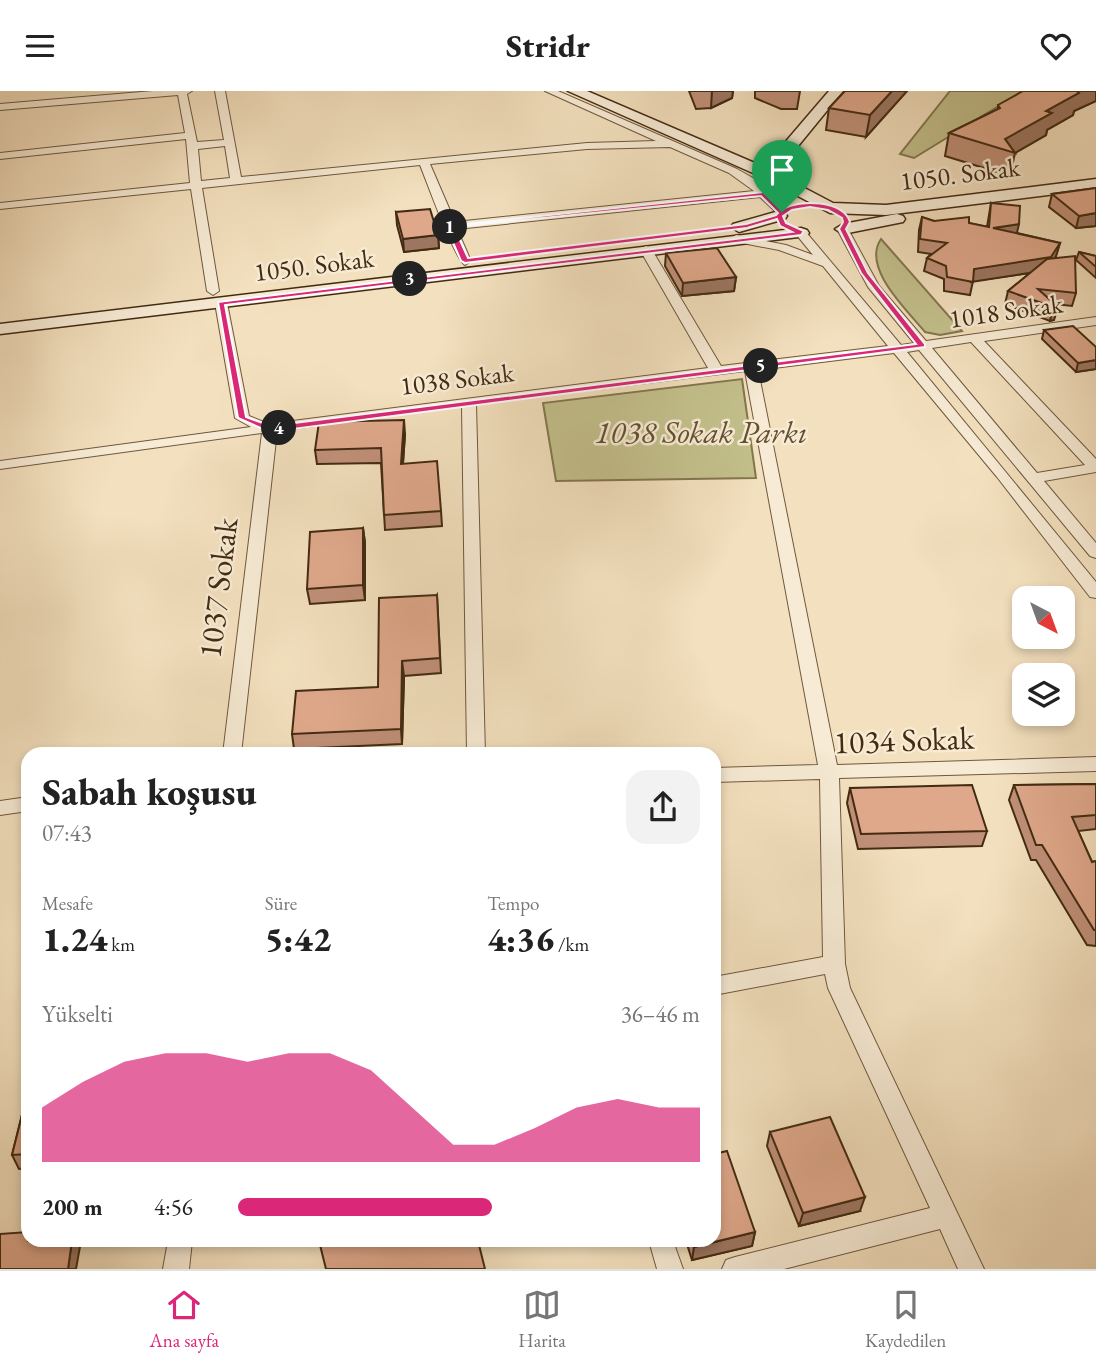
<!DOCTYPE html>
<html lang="tr">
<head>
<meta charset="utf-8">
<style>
	body { margin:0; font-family:"EB Garamond",serif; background:#f2f2f2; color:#222; height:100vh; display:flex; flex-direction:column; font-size:26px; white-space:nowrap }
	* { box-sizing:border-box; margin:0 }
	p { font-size:23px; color:#767676 }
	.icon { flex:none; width:38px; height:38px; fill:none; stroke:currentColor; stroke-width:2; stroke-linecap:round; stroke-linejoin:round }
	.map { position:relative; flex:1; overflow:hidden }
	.panel { position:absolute; left:21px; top:656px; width:700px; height:500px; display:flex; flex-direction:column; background:#fff; border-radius:21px; box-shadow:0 4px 10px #0003 }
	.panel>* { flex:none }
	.needle { width:46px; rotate:139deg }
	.tools { position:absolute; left:1012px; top:495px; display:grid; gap:14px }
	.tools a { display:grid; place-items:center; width:63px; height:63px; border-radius:14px; background:#fff; box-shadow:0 4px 10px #0003; font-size:35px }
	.pin { position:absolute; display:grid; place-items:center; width:60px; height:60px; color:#fff; margin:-72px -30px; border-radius:50% 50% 50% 0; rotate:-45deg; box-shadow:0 0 7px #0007 }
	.pin .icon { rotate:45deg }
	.km { position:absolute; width:35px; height:35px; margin:-18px; border-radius:50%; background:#222; color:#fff; font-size:19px; line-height:35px; text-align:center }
	.round { display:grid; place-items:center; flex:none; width:74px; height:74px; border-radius:21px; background:#f2f2f2 }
	.head { display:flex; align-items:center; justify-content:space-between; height:119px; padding:0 21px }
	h1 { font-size:38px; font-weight:800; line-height:52px }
	.stats { display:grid; grid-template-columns:repeat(3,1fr); gap:10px; height:119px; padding:7px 21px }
	.stats div { display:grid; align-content:center }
	.stats b { font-size:35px; font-weight:800 }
	.stats small { font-size:19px; font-weight:400 }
	.stats p { font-size:19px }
	.chart { height:196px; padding:14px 21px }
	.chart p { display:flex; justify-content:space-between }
	.chart svg { width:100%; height:126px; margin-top:7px; fill:#db2777; opacity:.7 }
	ul { padding:0 21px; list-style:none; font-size:23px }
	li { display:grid; grid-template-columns:112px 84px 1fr; align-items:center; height:52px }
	li i { height:18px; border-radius:9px; background:#db2777 }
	header { display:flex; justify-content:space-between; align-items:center; height:91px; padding:0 21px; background:#fff; font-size:32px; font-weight:800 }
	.tab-bar { display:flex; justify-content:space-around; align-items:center; height:98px; border-top:2px solid #e0e0e0; background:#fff; font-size:19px; color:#767676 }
	.tab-bar a { display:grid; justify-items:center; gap:4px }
	.tab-bar .selected { color:#db2777 }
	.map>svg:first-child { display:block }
	.green { fill:#c3c08c; stroke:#83764f; stroke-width:2 }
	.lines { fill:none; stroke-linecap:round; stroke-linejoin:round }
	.street-casing { stroke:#6f583d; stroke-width:2 }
	.secondary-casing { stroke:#432b12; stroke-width:3 }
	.street { fill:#f7ebd5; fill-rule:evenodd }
	.secondary { fill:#f7ebd5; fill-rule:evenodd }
	.wall { fill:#c09078; stroke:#432b12; stroke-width:2 }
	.shaded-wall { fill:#9c7661; stroke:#432b12; stroke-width:2 }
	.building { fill:#dfa88b; stroke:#432b12; stroke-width:2 }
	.route { fill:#db2777; stroke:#fff; stroke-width:2; fill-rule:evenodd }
	.labels { text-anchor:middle; stroke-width:5; stroke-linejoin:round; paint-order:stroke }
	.far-street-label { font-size:26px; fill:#432b12; stroke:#f7ebd5 }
	.park-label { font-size:32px; font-style:italic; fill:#635030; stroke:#f7ebd5 }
	.street-label { font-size:32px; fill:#432b12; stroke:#f7ebd5 }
</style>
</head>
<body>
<header><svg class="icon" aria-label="menu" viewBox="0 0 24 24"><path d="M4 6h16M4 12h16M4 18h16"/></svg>Stridr<svg class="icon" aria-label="heart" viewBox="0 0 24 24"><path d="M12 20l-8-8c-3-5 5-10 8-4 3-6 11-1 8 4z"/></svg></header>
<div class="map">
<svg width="1096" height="1178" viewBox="0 0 1096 1178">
	<rect width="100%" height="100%" fill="#f3e0be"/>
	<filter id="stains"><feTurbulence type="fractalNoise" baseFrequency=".00286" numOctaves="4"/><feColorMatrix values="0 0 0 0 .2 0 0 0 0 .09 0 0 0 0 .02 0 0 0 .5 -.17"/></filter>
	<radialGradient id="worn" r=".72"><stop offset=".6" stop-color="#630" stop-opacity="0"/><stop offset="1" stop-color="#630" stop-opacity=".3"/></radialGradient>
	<g class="green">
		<polygon points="950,0 1023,0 914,67 900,63"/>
		<path d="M881,148L962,240L940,244L925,241C908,220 861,177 881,148Z"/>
		<polygon points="742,288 756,387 556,390 543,312"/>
	</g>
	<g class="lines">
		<g class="street-casing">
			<g id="street">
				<path d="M153,0H192L187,3L197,51L224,49L215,0H225L241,86L587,52L656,50L545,0H558L737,78L753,87L788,121L778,123L760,106L457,138L471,170L465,174C455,169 427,91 420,74L202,97L219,200L213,204L207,200L191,98L0,118V112L190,92L186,48L0,68V62L185,42L178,4L0,19V13ZM225,55L230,87L201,90L198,58ZM670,56L729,82L754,100L455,131L430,73L587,58Z"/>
				<path d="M839,136H847L879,195L926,250L1096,226V234L984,250L1096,368V381L1044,390L1096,452V467L1090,465L919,259L907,261L1096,491V507L1090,506L997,386L894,262L758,279L837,674L1096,666V680L839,687L845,873L850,897L984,1178H958L940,1138L784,1178H722L726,1169L735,1166L930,1117L828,897L825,883L714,904V886L823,866L820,688L714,691V677L818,674L745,280L476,313L485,663H467L462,315L277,340L241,663H223L262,342L0,378V370L251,336L235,327L215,212L221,208L227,212L249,325L269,333L708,277L640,159L646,155L652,159L721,275L888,255L823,175L779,159L732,150L730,148L736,144L786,154L813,164L795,142L805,140L901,254L914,252L868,196L837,138ZM971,251L1085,374L1037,382L932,257Z"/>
				<polygon points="28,706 28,720 0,724 0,710"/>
				<polygon points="168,1150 192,1150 189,1178 163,1178"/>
				<polygon points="649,1150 673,1150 683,1178 657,1178"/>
			</g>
		</g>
		<g class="secondary-casing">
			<g id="secondary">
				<polygon points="568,0 587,0 764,76 829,0 843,0 776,82 833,112 886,114 1096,88 1096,98 886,124 830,122 762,86"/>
				<polygon points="779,120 785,122 787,125 785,128 739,141 731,136 733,133"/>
				<polygon points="897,123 903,125 905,128 903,131 843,143 835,138 843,133"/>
				<polygon points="801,137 807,139 809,142 807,145 0,243 0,233"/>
			</g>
		</g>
		<use href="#street" class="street"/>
		<use href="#secondary" class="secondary"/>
	</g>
	<g class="wall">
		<polygon points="689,0 733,0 732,7 711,17 696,18"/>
		<polygon points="755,0 800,0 797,18 781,18 755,7"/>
		<polygon points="845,0 907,0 866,46 826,39 829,17"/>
		<polygon points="1096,0 1096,10 1074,20 1073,24 1047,39 1046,44 1015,62 1010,85 945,65 949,42 998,18 998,14"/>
		<polygon points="1096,97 1096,135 1076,137 1049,116 1052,103"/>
		<polygon points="991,112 1017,142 1060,152 1055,168 1076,202 1072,215 1055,213 1054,229 1050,230 1005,213 1008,200 1030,182 973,190 970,204 944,200 944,188 924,180 927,167 931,163 918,161 919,139 922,126 934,130 969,132 987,136"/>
		<polygon points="396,121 438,144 439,157 404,161 397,134"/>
		<polygon points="1079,161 1096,165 1096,187 1076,169"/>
		<polygon points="666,162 736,186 734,200 682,205 665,175"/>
		<polygon points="1044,239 1096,256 1096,278 1076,281 1042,248"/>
		<polygon points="405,343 403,372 441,420 442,435 385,439 381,372 317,373 315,359"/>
		<polygon points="363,437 365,452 365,509 310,513 307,498"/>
		<polygon points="437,504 441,582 404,585 402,653 294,658 292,643 378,596"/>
		<polygon points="1096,693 1096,738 1078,740 1092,771 1096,770 1096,855 1087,854 1036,769 1031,769 1009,709 1014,694"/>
		<polygon points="850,697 987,740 982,755 858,758 847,712"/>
		<polygon points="28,1000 28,1077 19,1078 12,1064"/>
		<polygon points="770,1041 860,1120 799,1135 767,1055"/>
		<polygon points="755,1141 752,1155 692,1169 686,1150 714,1150"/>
	</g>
	<g class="shaded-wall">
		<polygon points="712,0 733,0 732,7 711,17"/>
		<polygon points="892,0 907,0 866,46 870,24"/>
		<polygon points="1077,0 1096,0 1096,10 1074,20 1073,24 1047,39 1046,44 1015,62 1005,48"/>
		<polygon points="1096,122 1096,135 1076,137 1079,125"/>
		<polygon points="1019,133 1016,146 993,137"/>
		<polygon points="438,144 439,157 404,161 403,148"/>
		<polygon points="1060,152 1056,165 1048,179 971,191 974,178"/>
		<polygon points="736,186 734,200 682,205 683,192"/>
		<polygon points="1053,216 1058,216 1054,229 1050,230"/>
		<polygon points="1096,269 1096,278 1076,281 1078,272"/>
		<polygon points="404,329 405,343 402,387 401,373"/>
		<polygon points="363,437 365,452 365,509 363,494"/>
		<polygon points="402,570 404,585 402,653 401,638"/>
		<polygon points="865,1106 860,1120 799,1135 803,1122"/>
		<polygon points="755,1141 752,1155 692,1169 694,1156"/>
		<polygon points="72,1150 81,1150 76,1178 68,1178"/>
	</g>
	<g class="building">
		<polygon points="845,0 892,0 870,24 829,17"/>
		<polygon points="1023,0 1077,0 1079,2 1046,20 1052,22 1005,48 1015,62 949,42 1000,17 998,14"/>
		<polygon points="1096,97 1096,122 1079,125 1052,103"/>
		<polygon points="991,112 1020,115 1019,133 993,137 1060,152 1051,166 974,178 973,191 947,186 946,175 927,167 947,152 920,148 922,126 934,130 969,126 969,132 989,136"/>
		<polygon points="430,118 438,144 403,148 396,121"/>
		<polygon points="717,157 736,186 683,192 666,162"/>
		<polygon points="1079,161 1096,165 1096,176"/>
		<polygon points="1075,165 1076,202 1038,198 1058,216 1053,216 1008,200 1047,168"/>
		<polygon points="1073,235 1096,256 1096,269 1078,272 1044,239"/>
		<polygon points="404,329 401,373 437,370 441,420 384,424 381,357 315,359 319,331"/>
		<polygon points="363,437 363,494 307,498 310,441"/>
		<polygon points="437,504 440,567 402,570 401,638 292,643 296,600 378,596 379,507"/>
		<polygon points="1096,693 1096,724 1072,726 1092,771 1096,770 1096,839 1094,839 1042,754 1036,754 1014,694"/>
		<polygon points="972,694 987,740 861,743 850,697"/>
		<polygon points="28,1000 28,1063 12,1064"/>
		<polygon points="830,1026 865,1106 803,1122 770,1041"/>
		<polygon points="727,1060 755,1141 694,1156 692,1150 714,1150 714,1063"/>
		<polygon points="28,1141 28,1150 72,1150 68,1178 0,1178 0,1143"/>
		<polygon points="319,1150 478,1150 485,1178 326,1178"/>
	</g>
	<path class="route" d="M765,101L783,118C800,108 843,109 850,131L846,138L868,182L925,253V256L270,341L238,327L218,211L792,141L780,135L777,128L747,137L465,172L461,170L446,135ZM761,105L778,122L776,124L746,133L468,167L454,136ZM810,116L828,119L842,127L843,131L839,138L861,182L916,253L271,335L246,326L225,214L801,144L804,140L786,132L783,125L792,119Z"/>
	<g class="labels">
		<g class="far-street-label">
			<text transform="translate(960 83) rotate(-7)" y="9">1050. Sokak</text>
			<text transform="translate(314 174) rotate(-7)" y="9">1050. Sokak</text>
			<text transform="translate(1006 220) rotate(-8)" y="9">1018 Sokak</text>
			<text transform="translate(457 288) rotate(-7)" y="9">1038 Sokak</text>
		</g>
		<g class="park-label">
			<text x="701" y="352">1038 Sokak Parkı</text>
		</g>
		<g class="street-label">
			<text transform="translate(218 497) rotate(-83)" y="11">1037 Sokak</text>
			<text transform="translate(904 649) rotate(-2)" y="11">1034 Sokak</text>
		</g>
	</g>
	<rect width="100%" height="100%" filter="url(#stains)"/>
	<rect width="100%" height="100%" fill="url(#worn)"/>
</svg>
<div class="tools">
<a><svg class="needle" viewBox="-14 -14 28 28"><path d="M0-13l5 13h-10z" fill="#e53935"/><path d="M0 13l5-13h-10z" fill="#767676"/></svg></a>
<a><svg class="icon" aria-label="layers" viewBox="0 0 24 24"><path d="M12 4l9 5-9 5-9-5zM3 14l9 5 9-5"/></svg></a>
</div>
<div class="pin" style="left:782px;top:121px;background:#1e9e55"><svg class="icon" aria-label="arrive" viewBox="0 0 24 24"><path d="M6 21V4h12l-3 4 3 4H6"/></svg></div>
<b class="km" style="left:450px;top:136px">1</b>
<b class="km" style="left:410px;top:188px">3</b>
<b class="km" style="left:279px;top:337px">4</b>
<b class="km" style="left:761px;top:275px">5</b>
<section class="panel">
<div class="head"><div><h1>Sabah koşusu</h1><p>07:43</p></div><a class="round"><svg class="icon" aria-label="share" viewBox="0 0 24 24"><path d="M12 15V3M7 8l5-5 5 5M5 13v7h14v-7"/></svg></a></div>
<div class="stats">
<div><p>Mesafe</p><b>1.24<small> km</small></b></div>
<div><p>Süre</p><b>5:42</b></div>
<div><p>Tempo</p><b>4:36<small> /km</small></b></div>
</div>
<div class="chart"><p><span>Yükselti</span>36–46 m</p>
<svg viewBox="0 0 160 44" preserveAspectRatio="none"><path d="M0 44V25L10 16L20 9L30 6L40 6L50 9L60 6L70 6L80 12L90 25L100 38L110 38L120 32L130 25L140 22L150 25L160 25V44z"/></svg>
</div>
<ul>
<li><b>200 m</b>4:56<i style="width:55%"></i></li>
</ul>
</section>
</div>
<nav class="tab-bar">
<a class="selected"><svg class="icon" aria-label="home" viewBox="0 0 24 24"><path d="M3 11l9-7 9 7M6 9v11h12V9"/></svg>Ana sayfa</a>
<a><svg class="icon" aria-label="map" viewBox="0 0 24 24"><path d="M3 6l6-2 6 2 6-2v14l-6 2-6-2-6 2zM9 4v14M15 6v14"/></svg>Harita</a>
<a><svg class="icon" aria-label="saved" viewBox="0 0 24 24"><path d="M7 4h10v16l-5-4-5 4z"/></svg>Kaydedilen</a>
</nav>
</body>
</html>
